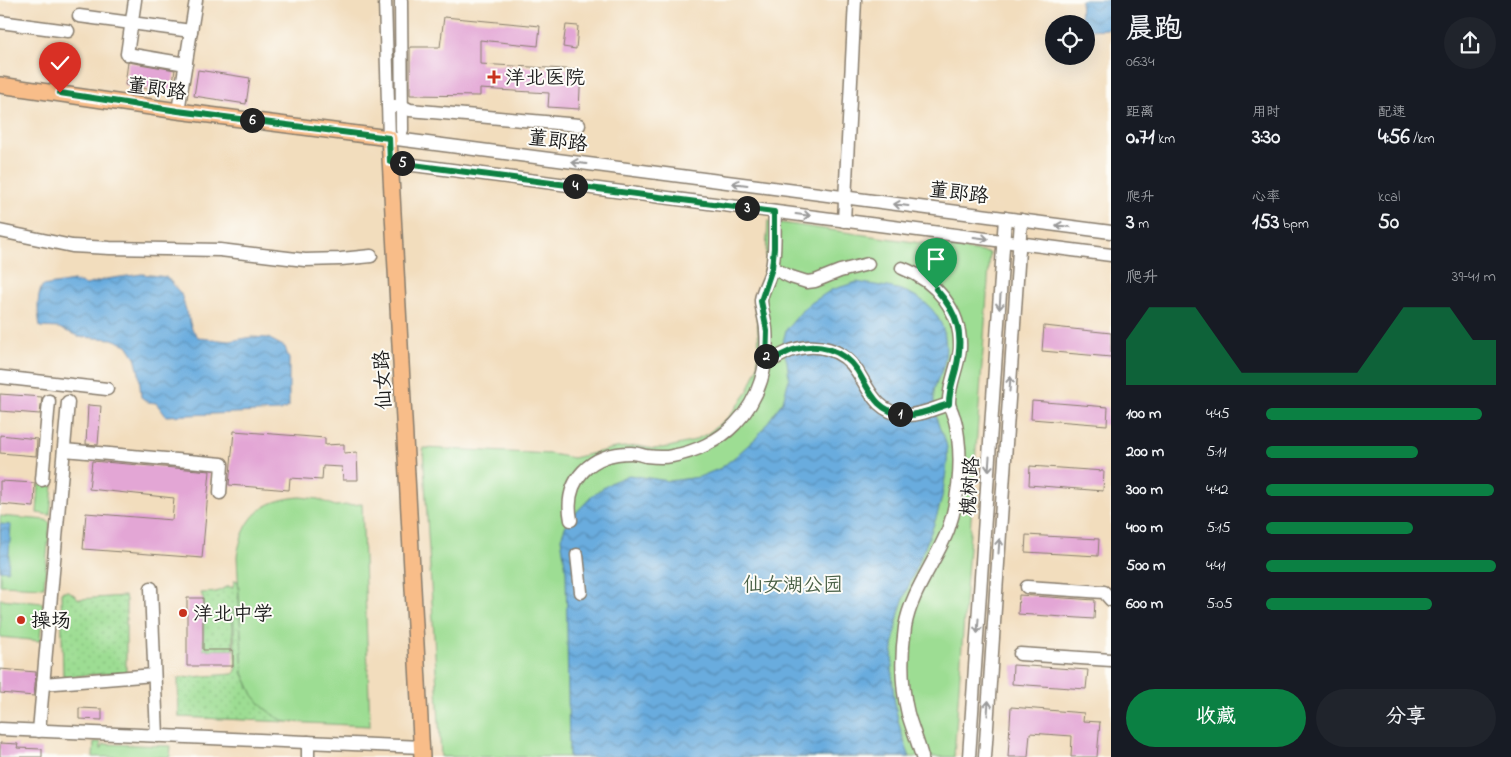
<!DOCTYPE html>
<html lang="zh">
<head>
<meta charset="utf-8">
<style>
	body { margin:0; font-family:"Indie Flower","LXGW WenKai TC",sans-serif; background:#20242c; color:#f1f3f6; height:100vh; display:flex; flex-direction:column; font-size:19px; white-space:nowrap }
	* { box-sizing:border-box; margin:0 }
	p { font-size:16px; color:#9ea1a6 }
	.icon { flex:none; width:28px; height:28px; fill:none; stroke:currentColor; stroke-width:2; stroke-linecap:round; stroke-linejoin:round }
	.map { position:relative; flex:1; overflow:hidden }
	.panel { display:flex; flex-direction:column; background:#171b24; width:400px }
	.panel>* { flex:none }
	.buttons { position:absolute; left:1045px; top:15px; display:grid; gap:10px }
	.buttons a { display:grid; place-items:center; width:50px; height:50px; border-radius:50%; background:#171b24; box-shadow:0 5px 20px #0002; font-size:25px }
	.pin { position:absolute; display:grid; place-items:center; width:42px; height:42px; color:#fff; margin:-51px -21px; border-radius:50% 50% 50% 0; rotate:-45deg; box-shadow:0 0 5px #0007 }
	.pin .icon { rotate:45deg }
	.km { position:absolute; width:25px; height:25px; margin:-12px; border-radius:50%; background:#222; color:#fff; font-size:14px; line-height:25px; text-align:center }
	.round { display:grid; place-items:center; flex:none; width:52px; height:52px; border-radius:26px; background:#20242c }
	.summary { display:flex; align-items:center; justify-content:space-between; height:85px; padding:0 15px }
	h1 { font-size:28px; font-weight:700; line-height:38px }
	.stats { display:grid; grid-template-columns:repeat(3,1fr); gap:8px; height:85px; padding:5px 15px }
	.stats div { display:grid; align-content:center }
	.stats b { font-size:21px; font-weight:700 }
	.stats small { font-size:14px; font-weight:400 }
	.stats p { font-size:14px }
	.chart { height:140px; padding:10px 15px }
	.chart p { display:flex; justify-content:space-between }
	.chart svg { width:100%; height:90px; margin-top:5px; fill:#0b8043; opacity:.7 }
	.cta { display:flex; gap:10px; margin-top:auto; padding:10px 15px }
	.cta a { flex:1; height:58px; border-radius:30px; background:#0b8043; color:#fff; font-size:20px; font-weight:700; line-height:58px; text-align:center }
	.cta a+a { background:#20242c; color:#f1f3f6 }
	ul { padding:0 15px; list-style:none; font-size:16px }
	li { display:grid; grid-template-columns:80px 60px 1fr; align-items:center; height:38px }
	li i { height:12px; border-radius:6px; background:#0b8043 }
	main { display:flex; flex:1; min-height:0 }
	.map>svg:first-child { display:block }
	.grass { fill:url(#grass-dots); stroke:#5c7c58 }
	.green { fill:#9ddd93; stroke:#5c7c58 }
	.water { fill:url(#water-waves); stroke:#42647d }
	.building { fill:#e3a6d5 }
	.lines { fill:none; stroke-linecap:round; stroke-linejoin:round }
	.minor-casing { stroke:#877c6c; stroke-width:15 }
	.major-casing { stroke:#877c6c; stroke-width:18 }
	.minor { stroke:#fff; stroke-width:12 }
	.major { stroke:#f8bd89; stroke-width:15 }
	.oneway { stroke:#999 }
	.route-casing { stroke:#fff; stroke-width:10 }
	.route { stroke:#0b8043; stroke-width:6 }
	.poi-dot { fill:#c8321e; stroke:#fdfcf7; stroke-width:2 }
	.labels { text-anchor:middle; stroke-width:4; stroke-linejoin:round; paint-order:stroke }
	.poi-label { font-size:20px; fill:#1c1c1c; stroke:#fdfcf7; text-anchor:start }
	.street-label { font-size:20px; fill:#1c1c1c; stroke:#fdfcf7 }
	.park-label { font-size:20px; fill:#496046; stroke:#fdfcf7 }
</style>
</head>
<body>
<main>
<div class="map">
<svg width="1111" height="757" viewBox="0 0 1111 757">
	<defs>
		<pattern id="grass-dots" width="8" height="8" patternUnits="userSpaceOnUse" patternTransform="scale(1.25)"><rect width="8" height="8" fill="#9ddd93"/><path d="M2 2h.1M6 6h.1" fill="none" stroke="#87bd7e" stroke-width="1.8" stroke-linecap="round"/></pattern>
		<pattern id="water-waves" width="16" height="10" patternUnits="userSpaceOnUse" patternTransform="scale(1.25)"><rect width="16" height="10" fill="#69acde"/><path d="M0 5q4-4 8 0t8 0" fill="none" stroke="#568bb3"/></pattern>
	</defs>
	<rect width="100%" height="100%" fill="#fdfcf7"/>
	<filter id="ink" filterUnits="userSpaceOnUse"><feTurbulence type="fractalNoise" baseFrequency=".02" numOctaves="2"/><feDisplacementMap in="SourceGraphic" scale="10" xChannelSelector="R" yChannelSelector="G"/><feConvolveMatrix kernelMatrix="1 2 1 2 8 2 1 2 1" color-interpolation-filters="sRGB"/></filter>
	<filter id="wash" filterUnits="userSpaceOnUse"><feTurbulence type="fractalNoise" baseFrequency=".0096" numOctaves="4" result="noise"/><feDisplacementMap in="SourceGraphic" scale="20" xChannelSelector="R" yChannelSelector="G"/><feGaussianBlur stdDeviation="1.12" result="paint"/><feColorMatrix in="noise" values="0 0 0 0 0 0 0 0 0 0 0 0 0 0 0 0 0 1.4 0 .05"/><feComposite in="paint" operator="in"/></filter>
	<g filter="url(#wash)">
		<rect width="100%" height="100%" fill="#f2ddbd"/>
		<g class="grass">
			<polygon points="235,580 238,581 243,674 253,694 263,707 276,717 287,722 179,717 178,678 233,674 236,671 233,608 233,650 203,650 203,598 201,593 216,592 229,586 232,588"/>
			<polygon points="63,591 69,591 79,599 125,596 126,600 126,672 63,677 61,593"/>
		</g>
		<g class="green">
			<polygon points="768,221 990,253 954,757 441,757 423,448 551,454 573,458 615,448 638,446 654,449 669,447 690,442 707,434 729,417 747,393 757,369 759,350 758,328 754,300 765,271"/>
			<polygon points="39,485 53,486 50,515 37,513"/>
			<path d="M300,497L318,499L335,506L362,504L370,726L287,722L276,717L263,707L253,695L243,673L237,556C244,517 261,500 300,497Z"/>
			<polygon points="0,516 46,520 50,523 44,587 0,585"/>
			<polygon points="0,599 43,603 40,641 0,637"/>
			<polygon points="94,742 101,742 101,749 104,744 171,746 170,757 93,757"/>
		</g>
		<g class="water">
			<polygon points="1081,0 1111,0 1111,29 1086,30 1086,24 1080,24"/>
			<path d="M142,274L167,277L181,294L192,329L199,338L230,341L252,337L268,338L285,347L289,359V407L280,411L166,416L156,403L148,402L141,397L139,373L135,357L127,345L112,339L80,337L59,328L40,327C38,313 36,300 42,286L74,281L86,285L106,279Z"/>
			<path d="M857,282C871,285 897,287 909,293C938,306 951,332 944,364C942,373 935,382 934,392C933,403 936,419 940,429C942,433 944,436 945,440C950,453 946,471 944,485C940,515 927,542 915,570C910,584 903,598 899,613C887,661 891,711 910,757H569L566,571L561,538L567,522L594,494L612,482L629,475L669,481L699,477L721,468L736,456L757,437L783,401L789,379L787,361L782,346L786,330L805,307L831,290Z"/>
			<polygon points="0,524 11,525 8,571 0,570"/>
		</g>
		<g id="blocks">
			<g class="building">
				<polygon points="444,17 540,26 538,46 480,40 480,64 581,70 579,109 548,107 549,93 480,89 480,96 410,95 410,47 440,47"/>
				<polygon points="566,25 578,26 576,49 563,47"/>
				<polygon points="128,62 175,70 171,93 125,85"/>
				<polygon points="198,70 250,78 246,104 194,96"/>
				<polygon points="1044,326 1111,333 1111,357 1042,351"/>
				<polygon points="0,394 42,397 40,414 0,411"/>
				<polygon points="1032,401 1108,407 1107,425 1031,419"/>
				<polygon points="88,405 101,406 98,445 86,444"/>
				<polygon points="234,431 325,438 325,445 344,444 344,453 357,452 358,480 343,480 342,467 323,466 322,480 290,478 289,490 229,485"/>
				<polygon points="0,435 37,439 36,456 0,453"/>
				<polygon points="92,461 210,471 202,558 83,549 86,513 172,520 174,498 89,489"/>
				<polygon points="1030,466 1104,471 1103,491 1029,485"/>
				<polygon points="0,481 35,483 34,507 0,504"/>
				<polygon points="1026,535 1099,539 1098,556 1025,552"/>
				<polygon points="1019,595 1095,600 1094,619 1018,614"/>
				<polygon points="187,598 203,598 203,650 233,650 233,666 187,666"/>
				<polygon points="1013,665 1088,670 1086,689 1012,684"/>
				<polygon points="0,669 36,672 34,696 0,693"/>
				<polygon points="1011,707 1084,713 1083,721 1100,722 1097,757 1071,757 1072,736 1030,733 1028,757 1008,757"/>
				<polygon points="79,708 102,709 102,720 79,719"/>
				<polygon points="0,743 18,744 17,748 42,749 42,757 0,757"/>
			</g>
		</g>
	</g>
	<g filter="url(#ink)">
		<use href="#blocks" fill-opacity="0" stroke="#877c6c" stroke-width="1"/>
		<g class="lines">
			<g class="minor-casing">
				<g id="minor">
					<polyline points="135,0 127,54 186,64"/>
					<polyline points="385,0 389,138 1111,232"/>
					<polyline points="401,0 402,130"/>
					<polyline points="79,16 191,31"/>
					<polyline points="0,22 68,31"/>
					<polyline points="388,106 402,106 410,110 579,125"/>
					<polyline points="178,111 196,0"/>
					<polyline points="390,162 1111,255"/>
					<polyline points="844,221 855,0"/>
					<polyline points="0,231 72,246 110,248 220,250 305,260 341,259 371,256"/>
					<polyline points="772,268 791,277 807,282 815,281 840,271 868,264"/>
					<path d="M902,268C936,281 962,311 960,349C958,368 948,385 949,404C950,408 952,411 953,415C956,421 957,430 958,437C962,467 958,502 948,530C935,563 911,592 905,627C901,656 901,686 908,714C912,728 918,742 922,757"/>
					<path d="M766,363C775,359 784,353 793,350C817,342 843,349 857,371C870,391 876,412 905,415C920,416 935,408 949,404"/>
					<polyline points="0,377 107,389"/>
					<polyline points="64,450 222,464 220,493"/>
					<polyline points="42,480 49,401"/>
					<path d="M571,520C563,480 591,453 631,453C636,453 641,455 646,456C654,457 664,458 672,456C695,452 719,441 735,424C760,399 769,364 766,330C766,321 761,308 761,300C762,290 770,279 772,268C776,250 774,230 775,212"/>
					<polyline points="577,555 581,592"/>
					<polyline points="1027,587 1104,592 1111,600"/>
					<polyline points="151,588 157,736"/>
					<polyline points="1020,654 1111,660"/>
					<polyline points="43,684 154,675"/>
					<polyline points="0,729 422,747"/>
					<polyline points="39,731 68,402"/>
					<polyline points="308,757 308,742"/>
					<polyline points="969,757 1005,218"/>
					<polyline points="985,757 1021,220"/>
				</g>
			</g>
			<g class="major-casing">
				<polyline id="major" points="0,85 178,111 389,138 422,757"/>
			</g>
			<use href="#minor" class="minor"/>
			<use href="#major" class="major"/>
		</g>
		<defs><path id="oneway-shaft" d="M-6 0H5M1.5-3L5.5 0L1.5 3" fill="none" stroke-width="1.6" stroke-linecap="round" stroke-linejoin="round" transform="scale(1.25)"/></defs>
		<g class="oneway">
			<use href="#oneway-shaft" transform="translate(579 163) rotate(-173)"/>
			<use href="#oneway-shaft" transform="translate(740 184) rotate(-173)"/>
			<use href="#oneway-shaft" transform="translate(901 205) rotate(-173)"/>
			<use href="#oneway-shaft" transform="translate(803 215) rotate(7)"/>
			<use href="#oneway-shaft" transform="translate(1063 226) rotate(-173)"/>
			<use href="#oneway-shaft" transform="translate(981 238) rotate(7)"/>
			<use href="#oneway-shaft" transform="translate(1000 302) rotate(94)"/>
			<use href="#oneway-shaft" transform="translate(1010 384) rotate(-86)"/>
			<use href="#oneway-shaft" transform="translate(989 464) rotate(94)"/>
			<use href="#oneway-shaft" transform="translate(999 546) rotate(-86)"/>
			<use href="#oneway-shaft" transform="translate(978 626) rotate(94)"/>
			<use href="#oneway-shaft" transform="translate(988 708) rotate(-86)"/>
		</g>
	</g>
	<g class="lines" filter="url(#ink)">
		<g class="route-casing">
			<path id="route" d="M60,93L178,111L389,138L390,162L774,212V248L772,268L761,301L767,331L766,363C775,359 784,353 793,350C817,342 843,349 857,370C870,391 876,412 905,415C920,416 935,408 949,404C949,391 953,381 956,369C964,335 959,315 936,289"/>
		</g>
		<use href="#route" class="route"/>
	</g>
	<g class="poi-dot">
		<path d="M491.5 69.5h5v5h5v5h-5v5h-5v-5h-5v-5h5z"/>
		<circle cx="183" cy="613" r="5"/>
		<circle cx="21" cy="620" r="5"/>
	</g>
	<g class="labels">
		<g class="poi-label">
			<text x="505" y="84">洋北医院</text>
			<text x="193" y="620">洋北中学</text>
			<text x="31" y="627">操场</text>
		</g>
		<g class="street-label">
			<text transform="translate(157 88) rotate(8)" y="7">董郎路</text>
			<text transform="translate(558 140) rotate(7)" y="7">董郎路</text>
			<text transform="translate(959 192) rotate(7)" y="7">董郎路</text>
			<text transform="translate(382 380) rotate(-93)" y="7">仙女路</text>
			<text transform="translate(969 486) rotate(-86)" y="7">槐树路</text>
		</g>
		<g class="park-label">
			<text x="793" y="591">仙女湖公园</text>
		</g>
	</g>
</svg>
<div class="buttons">
<a><svg class="icon" aria-label="locate" viewBox="0 0 24 24"><circle cx="12" cy="12" r="6"/><path d="M12 2v4M12 18v4M2 12h4M18 12h4"/></svg></a>
</div>
<div class="pin" style="left:936px;top:289px;background:#1e9e55"><svg class="icon" aria-label="arrive" viewBox="0 0 24 24"><path d="M6 21V4h12l-3 4 3 4H6"/></svg></div>
<div class="pin" style="left:60px;top:93px;background:#d93025"><svg class="icon" aria-label="check" viewBox="0 0 24 24"><path d="M5 12l5 5 9-10"/></svg></div>
<b class="km" style="left:900px;top:414px">1</b>
<b class="km" style="left:766px;top:356px">2</b>
<b class="km" style="left:747px;top:208px">3</b>
<b class="km" style="left:575px;top:186px">4</b>
<b class="km" style="left:402px;top:163px">5</b>
<b class="km" style="left:252px;top:120px">6</b>
</div>
<section class="panel">
<div class="summary"><div><h1>晨跑</h1><p>06:34</p></div><a class="round"><svg class="icon" aria-label="share" viewBox="0 0 24 24"><path d="M12 15V3M7 8l5-5 5 5M5 13v7h14v-7"/></svg></a></div>
<div class="stats">
<div><p>距离</p><b>0.71<small> km</small></b></div>
<div><p>用时</p><b>3:30</b></div>
<div><p>配速</p><b>4:56<small> /km</small></b></div>
</div>
<div class="stats">
<div><p>爬升</p><b>3<small> m</small></b></div>
<div><p>心率</p><b>153<small> bpm</small></b></div>
<div><p>kcal</p><b>50</b></div>
</div>
<div class="chart"><p><span>爬升</span>39–41 m</p>
<svg viewBox="0 0 160 44" preserveAspectRatio="none"><path d="M0 44V22L10 6L20 6L30 6L40 22L50 38L60 38L70 38L80 38L90 38L100 38L110 22L120 6L130 6L140 6L150 22L160 22V44z"/></svg>
</div>
<ul>
<li><b>100 m</b>4:45<i style="width:94%"></i></li>
<li><b>200 m</b>5:11<i style="width:66%"></i></li>
<li><b>300 m</b>4:42<i style="width:99%"></i></li>
<li><b>400 m</b>5:15<i style="width:64%"></i></li>
<li><b>500 m</b>4:41<i style="width:100%"></i></li>
<li><b>600 m</b>5:05<i style="width:72%"></i></li>
</ul>
<div class="cta"><a>收藏</a><a>分享</a></div>
</section>
</main>
</body>
</html>
